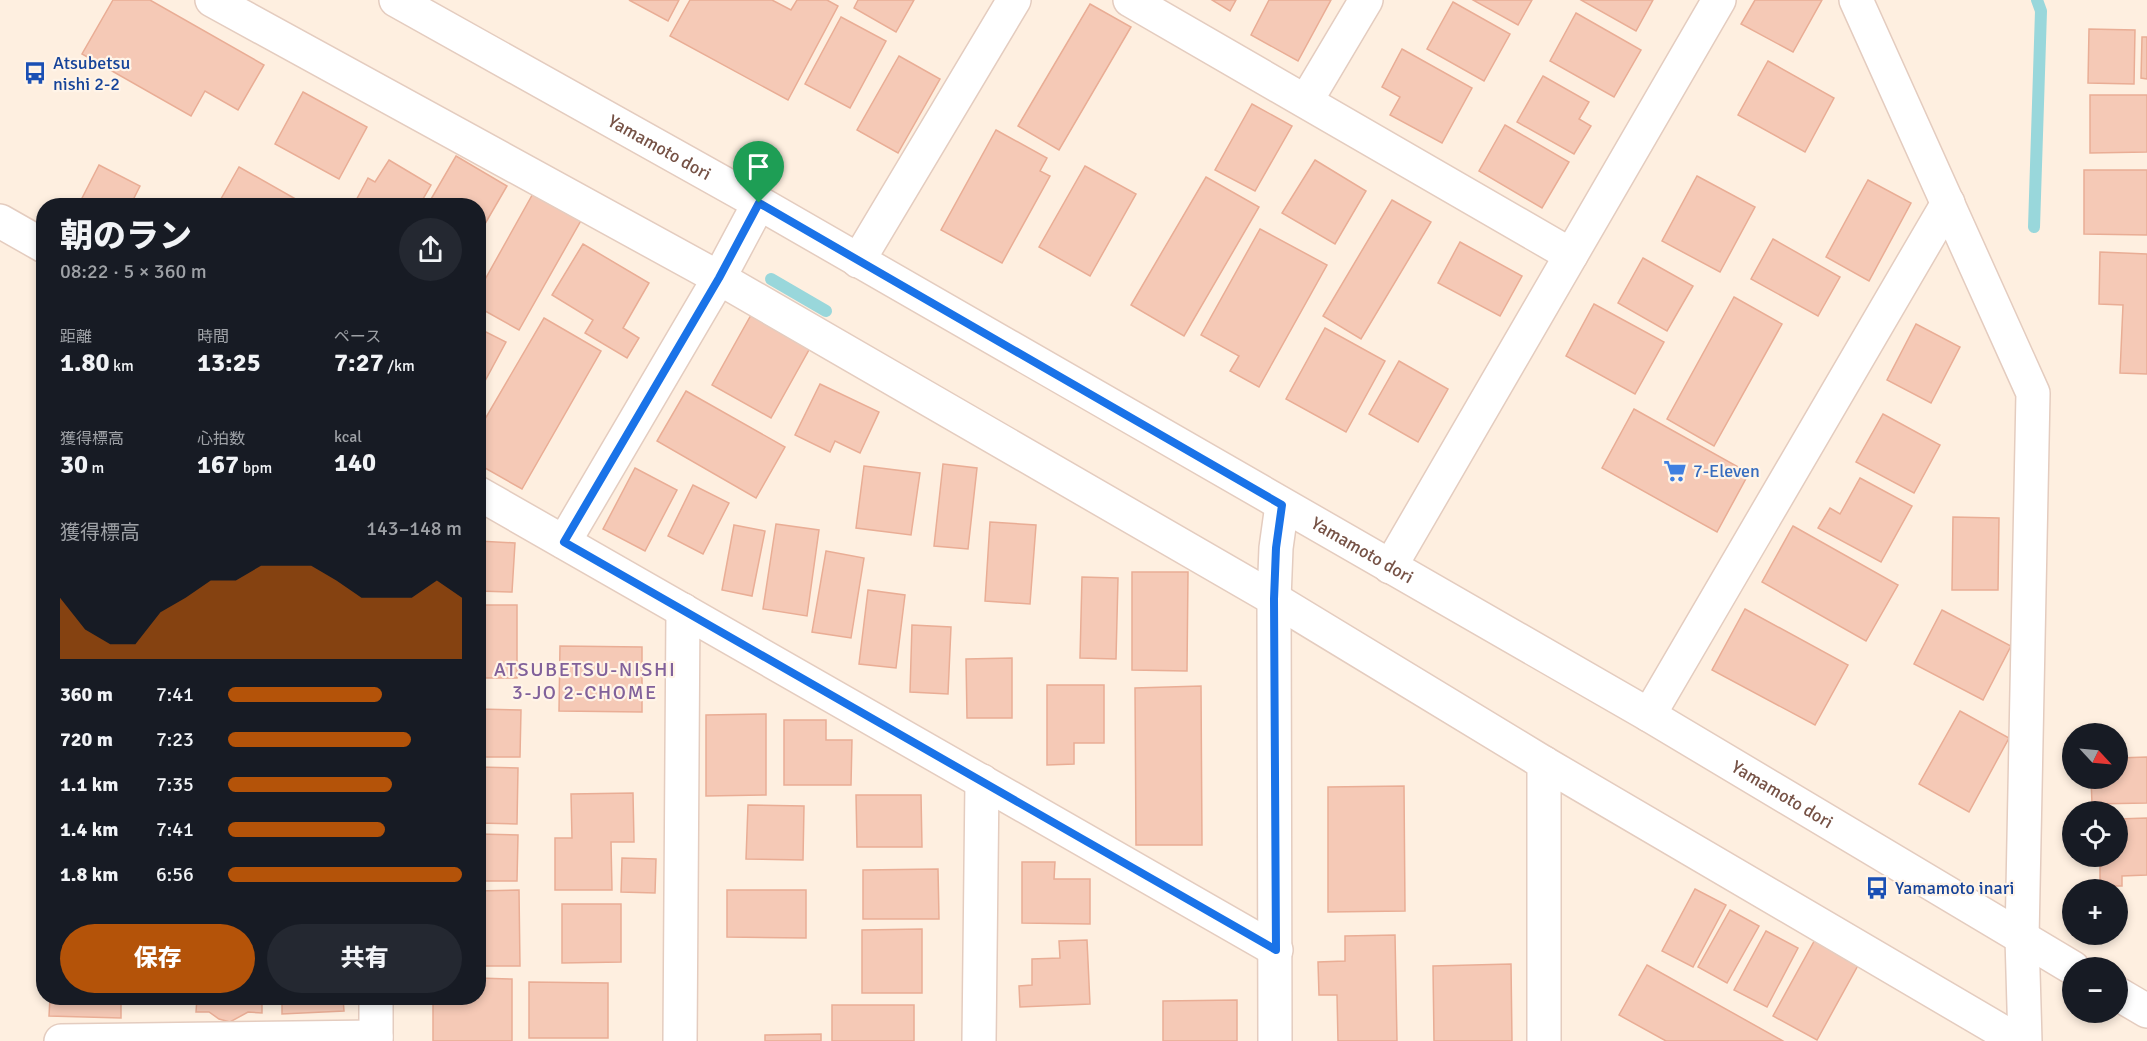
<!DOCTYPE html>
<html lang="ja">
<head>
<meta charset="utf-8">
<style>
	body { margin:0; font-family:Signika,"Noto Sans JP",sans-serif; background:#242831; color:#f1f3f6; height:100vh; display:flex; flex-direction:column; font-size:22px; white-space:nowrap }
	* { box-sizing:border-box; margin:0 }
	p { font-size:20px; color:#9ea1a6 }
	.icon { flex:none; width:33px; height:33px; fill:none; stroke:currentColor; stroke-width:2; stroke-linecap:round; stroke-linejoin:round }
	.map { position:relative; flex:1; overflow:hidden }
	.drawer { position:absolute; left:36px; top:198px; width:450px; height:807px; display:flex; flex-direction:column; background:#171b24; border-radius:24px; box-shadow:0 3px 9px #0003 }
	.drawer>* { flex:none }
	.needle { width:39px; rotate:116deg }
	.tools { position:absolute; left:2062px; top:723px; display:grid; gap:12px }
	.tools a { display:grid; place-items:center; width:66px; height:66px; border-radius:50%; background:#171b24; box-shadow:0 3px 9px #0003; font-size:30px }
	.pin { position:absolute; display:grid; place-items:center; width:51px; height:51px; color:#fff; margin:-62px -26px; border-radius:50% 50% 50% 0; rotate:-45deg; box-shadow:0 0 6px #0007 }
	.pin .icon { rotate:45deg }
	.round { display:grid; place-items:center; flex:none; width:63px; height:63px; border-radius:32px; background:#242831 }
	.summary { display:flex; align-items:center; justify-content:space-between; height:102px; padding:0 24px }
	h1 { font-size:33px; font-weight:800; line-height:45px }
	.metrics { display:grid; grid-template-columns:repeat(3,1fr); gap:9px; height:102px; padding:6px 24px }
	.metrics div { display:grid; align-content:center }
	.metrics b { font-size:26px; font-weight:800 }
	.metrics small { font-size:16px; font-weight:400 }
	.metrics p { font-size:16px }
	.chart { height:168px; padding:12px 24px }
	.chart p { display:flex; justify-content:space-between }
	.chart svg { width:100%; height:108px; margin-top:6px; fill:#b45309; opacity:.7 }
	.action { display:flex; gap:12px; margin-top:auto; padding:12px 24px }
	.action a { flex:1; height:69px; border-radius:36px; background:#b45309; color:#fff; font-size:24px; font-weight:800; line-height:69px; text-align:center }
	.action a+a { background:#242831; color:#f1f3f6 }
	ul { padding:0 24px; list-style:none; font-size:20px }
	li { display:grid; grid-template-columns:96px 72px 1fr; align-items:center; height:45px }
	li i { height:15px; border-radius:8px; background:#b45309 }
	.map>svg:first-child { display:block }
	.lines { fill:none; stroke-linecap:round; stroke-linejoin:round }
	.stream { stroke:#99d7db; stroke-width:12 }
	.building { fill:#f5c9b6; stroke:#e9ad95; stroke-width:1.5 }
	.minor-casing { stroke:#e4ccbf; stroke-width:36 }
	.tertiary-casing { stroke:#e4ccbf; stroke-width:36 }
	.minor { stroke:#fff; stroke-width:33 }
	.tertiary { stroke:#fff; stroke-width:33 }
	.route-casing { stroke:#fff; stroke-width:12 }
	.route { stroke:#1a73e8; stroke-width:8 }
	.labels { text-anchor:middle; stroke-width:4.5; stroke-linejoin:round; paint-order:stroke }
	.transit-label { font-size:18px; fill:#164399; stroke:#fff4e8; text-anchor:start }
	.street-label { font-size:18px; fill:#765246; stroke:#fff4e8 }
	.shop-label { font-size:18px; fill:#366cbe; stroke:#fff4e8; text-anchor:start }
	.neighbourhood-label { font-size:20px; letter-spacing:1.5px; fill:#81619a; stroke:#fff4e8 }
</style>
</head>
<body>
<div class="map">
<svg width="2147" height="1041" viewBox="0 0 2147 1041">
	<rect width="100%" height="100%" fill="#feefe0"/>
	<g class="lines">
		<g class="stream">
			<polyline points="2034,227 2041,11 2037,0"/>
			<polyline points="771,279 826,311"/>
		</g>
	</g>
	<g class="building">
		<polygon points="113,0 150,0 264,65 238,110 205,91 191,116 82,54"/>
		<polygon points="629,0 679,0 668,21"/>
		<polygon points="690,0 772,0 791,10 797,0 827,0 838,6 788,100 670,36"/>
		<polygon points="858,0 914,0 896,32 854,8"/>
		<polygon points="1212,0 1236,0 1230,11"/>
		<polygon points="1269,0 1331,0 1298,61 1251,35"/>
		<polygon points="1473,0 1532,0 1518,25"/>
		<polygon points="1581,0 1653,0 1636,31"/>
		<polygon points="1755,0 1822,0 1793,52 1741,24"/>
		<polygon points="1453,2 1510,34 1484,81 1427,49"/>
		<polygon points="1090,4 1131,27 1059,150 1018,126"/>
		<polygon points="1576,13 1641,50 1614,97 1550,61"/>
		<polygon points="841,17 886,41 850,108 805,84"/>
		<polygon points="2089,29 2135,30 2134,84 2088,83"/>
		<polygon points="2142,37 2147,37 2147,79 2141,78"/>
		<polygon points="1402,49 1472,88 1442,143 1390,115 1400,97 1382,87"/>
		<polygon points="899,56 940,79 898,153 857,130"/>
		<polygon points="1768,61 1834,98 1805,152 1738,115"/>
		<polygon points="1543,76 1589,102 1579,119 1591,126 1574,154 1517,122"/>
		<polygon points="303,92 367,127 339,179 275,144"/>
		<polygon points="2090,95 2147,95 2147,152 2090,153"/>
		<polygon points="1252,104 1292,126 1255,191 1215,170"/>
		<polygon points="1505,125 1569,162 1542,208 1479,171"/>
		<polygon points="996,130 1047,158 1040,171 1050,176 1002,263 941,230"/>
		<polygon points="456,156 507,186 478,236 478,206 427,206"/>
		<polygon points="389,160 431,185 419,206 353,206 368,178 375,182"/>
		<polygon points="1315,160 1366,191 1335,244 1282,213"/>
		<polygon points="99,165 140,186 130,206 78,206"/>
		<polygon points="1085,166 1136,194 1090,276 1039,247"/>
		<polygon points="239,167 308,206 217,206"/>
		<polygon points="2084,170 2147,170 2147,235 2084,234"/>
		<polygon points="1697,176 1755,207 1720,272 1662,241"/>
		<polygon points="1206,177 1259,207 1184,336 1131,305"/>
		<polygon points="1868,180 1911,203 1869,281 1826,257"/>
		<polygon points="535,190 583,217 519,330 478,307 478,292"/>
		<polygon points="1392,200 1431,222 1361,339 1323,316"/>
		<polygon points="1260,229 1327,265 1259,387 1230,371 1239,356 1201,335"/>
		<polygon points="1773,239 1840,277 1818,316 1751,279"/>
		<polygon points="1460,242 1522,276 1500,316 1438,283"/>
		<polygon points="583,244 649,283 623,328 639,338 627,358 585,333 593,320 552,295"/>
		<polygon points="2100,252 2147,254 2147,374 2120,373 2123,305 2099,304"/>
		<polygon points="1643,258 1693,286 1667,331 1618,303"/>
		<polygon points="1734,297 1782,324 1714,446 1667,419"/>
		<polygon points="1594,304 1664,342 1635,394 1566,356"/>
		<polygon points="751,315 810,348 771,418 712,385"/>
		<polygon points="544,318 601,351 522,489 478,464 478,431"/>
		<polygon points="1916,324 1960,347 1931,403 1887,380"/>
		<polygon points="478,328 506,342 478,394"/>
		<polygon points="1325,328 1385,361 1346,432 1286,399"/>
		<polygon points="1399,361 1448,389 1418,442 1369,414"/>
		<polygon points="820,384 879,412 860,453 835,441 830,452 795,435"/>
		<polygon points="686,391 785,447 756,498 657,441"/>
		<polygon points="1634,409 1749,473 1717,532 1602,468"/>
		<polygon points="1883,414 1940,445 1914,493 1856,462"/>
		<polygon points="943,464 977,468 968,549 934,546"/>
		<polygon points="864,466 920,473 911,535 856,528"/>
		<polygon points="635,468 677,490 645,551 603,529"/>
		<polygon points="1860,478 1912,506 1881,562 1818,528 1830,508 1840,514"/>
		<polygon points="693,485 729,503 703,554 668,536"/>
		<polygon points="1953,517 1999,518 1998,590 1952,590"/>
		<polygon points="990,522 1036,525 1030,604 985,601"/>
		<polygon points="776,524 819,530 807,616 763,609"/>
		<polygon points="734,525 765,531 752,596 722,590"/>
		<polygon points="1793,526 1898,585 1866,641 1762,582"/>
		<polygon points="478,541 515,543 512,592 478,591"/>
		<polygon points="826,551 864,558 851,638 812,632"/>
		<polygon points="1132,572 1188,572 1187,671 1132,670"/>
		<polygon points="1082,577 1118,578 1116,659 1080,658"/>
		<polygon points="868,590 905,595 896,668 859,664"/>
		<rect x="478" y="605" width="39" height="73"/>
		<polygon points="1745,609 1848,665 1815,725 1712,670"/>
		<polygon points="1942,610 2011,646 1983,700 1914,664"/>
		<polygon points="912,625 951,627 948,694 910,692"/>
		<polygon points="560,646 642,647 642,712 559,711"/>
		<polygon points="1012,658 1012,718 967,718 966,659"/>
		<polygon points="1047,685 1104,685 1104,743 1074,743 1074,764 1047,765"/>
		<polygon points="1201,686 1202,845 1136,845 1135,688"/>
		<polygon points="478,709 521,710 520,757 478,757"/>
		<polygon points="1960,711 2009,738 1969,812 1919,784"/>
		<polygon points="766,714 766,795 706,796 706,715"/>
		<polygon points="784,720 826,720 826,740 852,740 851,785 784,785"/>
		<polygon points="2147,757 2147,803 2092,804 2091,778 2118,778 2118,758"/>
		<polygon points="478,767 518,768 517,824 478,823"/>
		<polygon points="1404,786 1405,911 1328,912 1328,787"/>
		<polygon points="633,793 634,842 611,842 612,890 555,890 555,838 572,838 571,794"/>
		<polygon points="856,795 921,795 922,847 857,847"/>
		<polygon points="748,805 804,806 803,860 746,859"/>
		<polygon points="2147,818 2147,875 2122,876 2122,886 2100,886 2100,856 2118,856 2118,819"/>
		<polygon points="478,834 518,835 517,881 478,881"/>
		<polygon points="622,858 656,859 655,893 621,892"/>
		<polygon points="1022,862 1055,862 1054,879 1090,879 1090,924 1022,923"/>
		<polygon points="938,869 939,919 863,919 863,870"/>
		<polygon points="1695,889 1726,905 1693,967 1662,951"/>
		<polygon points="519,890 520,966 478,966 478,891"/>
		<polygon points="727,890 806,890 806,938 727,937"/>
		<polygon points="562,904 621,904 621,962 562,963"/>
		<polygon points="1730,910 1759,926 1727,983 1698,967"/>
		<polygon points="922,929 922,993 862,993 862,930"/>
		<polygon points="1766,931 1798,948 1767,1007 1734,990"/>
		<polygon points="1395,935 1397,1041 1338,1041 1337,995 1319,995 1318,962 1345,961 1345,936"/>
		<polygon points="1817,936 1861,960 1817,1040 1773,1016"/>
		<polygon points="1087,940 1090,1004 1020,1007 1019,986 1032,985 1032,959 1060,958 1059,941"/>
		<polygon points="1511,964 1512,1041 1434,1041 1433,966"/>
		<polygon points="1647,965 1783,1041 1666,1041 1619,1015"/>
		<polygon points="478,978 512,979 512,1041 433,1041 433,998 478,998"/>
		<polygon points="529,982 608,983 608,1038 529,1038"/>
		<polygon points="50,998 121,998 121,1018 49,1016"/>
		<polygon points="197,998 262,998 262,1013 248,1012 230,1022 219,1019 209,1012 196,1012"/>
		<polygon points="282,998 343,998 344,1011 282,1014"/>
		<polygon points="1237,1000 1237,1041 1163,1041 1163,1001"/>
		<rect x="832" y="1005" width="82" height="36"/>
		<polygon points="821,1034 821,1041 765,1041 765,1035"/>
	</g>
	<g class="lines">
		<g class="minor-casing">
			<g id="minor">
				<polyline points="212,0 719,278 1274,599 1544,763 2018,1041"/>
				<polyline points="1130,0 1571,255"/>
				<polyline points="1856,0 2033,393 2022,938 2025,1041"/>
				<polyline points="1306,101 1366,0"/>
				<polyline points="0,221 44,246"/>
				<polyline points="858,261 1014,0"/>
				<polyline points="478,493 1276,950"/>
				<polyline points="564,542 719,278 759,203"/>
				<polyline points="1390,567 1719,0"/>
				<polyline points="1649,715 1948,203"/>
				<polyline points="61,1041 376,1037"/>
				<polyline points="376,1041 376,998"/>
				<polyline points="680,1041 683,610"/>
				<polyline points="979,1041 982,781"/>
				<polyline points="1275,1041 1274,599 1276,548 1282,505"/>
				<polyline points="1544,1041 1544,763"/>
			</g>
		</g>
		<g class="tertiary-casing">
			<g id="tertiary">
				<path id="s1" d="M396,0L759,203L1649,715L2073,968"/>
				<polyline points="2118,994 2147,1011"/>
			</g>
		</g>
		<use href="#minor" class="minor"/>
		<use href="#tertiary" class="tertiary"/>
	</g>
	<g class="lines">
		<g class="route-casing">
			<polygon id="route" points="759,203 1282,505 1276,548 1274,599 1276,950 564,542 719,278"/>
		</g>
		<use href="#route" class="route"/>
	</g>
	<defs>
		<g id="bus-bare" transform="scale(1.8)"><path d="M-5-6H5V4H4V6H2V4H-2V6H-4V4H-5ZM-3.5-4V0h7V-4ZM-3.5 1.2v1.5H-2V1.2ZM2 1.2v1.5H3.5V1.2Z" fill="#1a4fb4" stroke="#fff4e8" stroke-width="2.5" paint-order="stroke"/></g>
		<g id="supermarket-bare" transform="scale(1.8)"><path d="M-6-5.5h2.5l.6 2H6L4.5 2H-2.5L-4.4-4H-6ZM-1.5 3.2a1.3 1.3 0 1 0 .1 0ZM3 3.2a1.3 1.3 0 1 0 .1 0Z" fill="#3f7fe0" stroke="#fff4e8" stroke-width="2.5" paint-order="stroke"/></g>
	</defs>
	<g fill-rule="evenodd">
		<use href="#bus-bare" x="35" y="73"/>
		<use href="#supermarket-bare" x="1675" y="471"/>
		<use href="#bus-bare" x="1877" y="888"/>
	</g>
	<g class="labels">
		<g class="transit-label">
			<text x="53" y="69">Atsubetsu<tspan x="53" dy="21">nishi 2-2</tspan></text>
			<text x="1895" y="894">Yamamoto inari</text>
		</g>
		<g class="street-label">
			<text dy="6" stroke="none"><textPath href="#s1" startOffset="302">Yamamoto dori</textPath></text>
			<text dy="6" stroke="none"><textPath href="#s1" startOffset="1112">Yamamoto dori</textPath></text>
			<text dy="6" stroke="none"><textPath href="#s1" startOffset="1598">Yamamoto dori</textPath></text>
		</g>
		<g class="shop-label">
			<text x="1693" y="477">7-Eleven</text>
		</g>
		<g class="neighbourhood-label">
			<text x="585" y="676">ATSUBETSU-NISHI<tspan x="585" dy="23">3-JO 2-CHOME</tspan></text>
		</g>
	</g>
</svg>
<div class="tools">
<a><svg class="needle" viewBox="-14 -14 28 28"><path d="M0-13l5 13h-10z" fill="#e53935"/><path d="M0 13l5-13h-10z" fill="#9ea1a6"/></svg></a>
<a><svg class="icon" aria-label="locate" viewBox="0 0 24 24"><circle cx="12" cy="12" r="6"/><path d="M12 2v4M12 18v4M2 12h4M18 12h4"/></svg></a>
<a>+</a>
<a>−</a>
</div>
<div class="pin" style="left:759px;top:203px;background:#1e9e55"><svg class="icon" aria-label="arrive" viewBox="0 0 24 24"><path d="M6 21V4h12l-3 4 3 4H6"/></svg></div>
<section class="drawer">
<div class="summary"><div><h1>朝のラン</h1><p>08:22 · 5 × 360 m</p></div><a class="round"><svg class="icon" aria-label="share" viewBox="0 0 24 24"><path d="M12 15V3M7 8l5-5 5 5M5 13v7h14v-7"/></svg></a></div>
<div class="metrics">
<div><p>距離</p><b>1.80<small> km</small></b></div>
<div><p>時間</p><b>13:25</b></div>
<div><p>ペース</p><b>7:27<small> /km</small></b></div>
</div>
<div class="metrics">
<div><p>獲得標高</p><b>30<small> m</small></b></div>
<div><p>心拍数</p><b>167<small> bpm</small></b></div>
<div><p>kcal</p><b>140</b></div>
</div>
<div class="chart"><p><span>獲得標高</span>143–148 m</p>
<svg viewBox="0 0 160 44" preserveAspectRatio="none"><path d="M0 44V19L10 32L20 38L30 38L40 25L50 19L60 12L70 12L80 6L90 6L100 6L110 12L120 19L130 19L140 19L150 12L160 19V44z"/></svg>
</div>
<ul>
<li><b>360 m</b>7:41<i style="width:66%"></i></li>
<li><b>720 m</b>7:23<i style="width:78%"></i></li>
<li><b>1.1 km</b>7:35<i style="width:70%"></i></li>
<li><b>1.4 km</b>7:41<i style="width:67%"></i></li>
<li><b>1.8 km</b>6:56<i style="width:100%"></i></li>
</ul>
<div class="action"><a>保存</a><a>共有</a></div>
</section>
</div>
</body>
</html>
